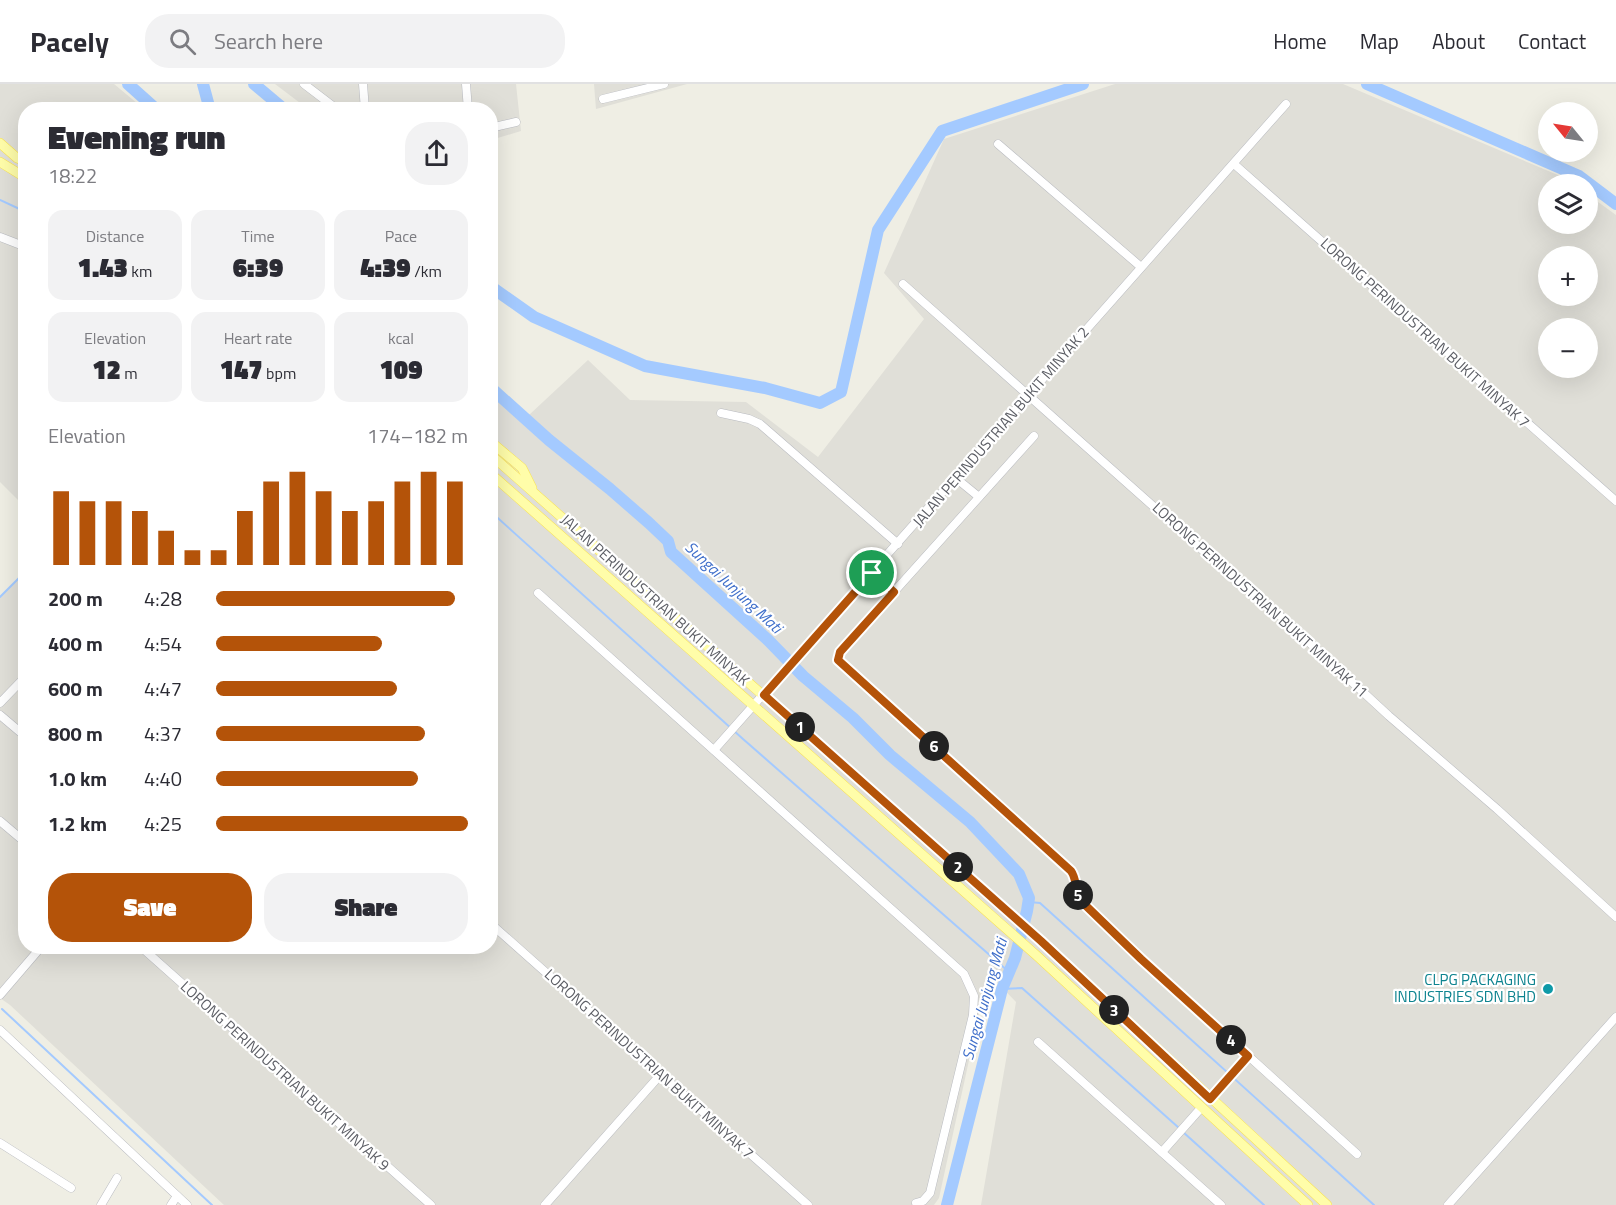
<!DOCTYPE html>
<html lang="en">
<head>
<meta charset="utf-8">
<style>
	body { margin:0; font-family:"Titillium Web",sans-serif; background:#f2f2f3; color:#2b2b33; height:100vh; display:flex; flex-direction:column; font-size:22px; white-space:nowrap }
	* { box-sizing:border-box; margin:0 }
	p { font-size:20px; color:#7c7c81 }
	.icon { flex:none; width:33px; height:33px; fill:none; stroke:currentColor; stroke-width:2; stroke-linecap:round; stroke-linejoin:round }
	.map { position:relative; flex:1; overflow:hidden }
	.drawer { position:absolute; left:18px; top:18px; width:480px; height:852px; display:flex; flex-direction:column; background:#fff; border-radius:24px; box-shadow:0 6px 24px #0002 }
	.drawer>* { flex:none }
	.needle { width:39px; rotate:300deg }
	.buttons { position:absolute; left:1538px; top:18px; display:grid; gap:12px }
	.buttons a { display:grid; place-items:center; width:60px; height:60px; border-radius:50%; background:#fff; box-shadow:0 6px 24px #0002; font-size:30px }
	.pin { position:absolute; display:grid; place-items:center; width:51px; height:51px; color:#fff; margin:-26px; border:3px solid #fff; border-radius:50%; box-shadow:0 2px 6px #0007 }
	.km { position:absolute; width:30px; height:30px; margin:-15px; border-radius:50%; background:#222; color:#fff; font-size:16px; line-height:30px; text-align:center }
	.round { display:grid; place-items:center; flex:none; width:63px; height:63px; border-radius:24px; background:#f2f2f3 }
	.head { display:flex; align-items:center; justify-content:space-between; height:102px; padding:0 30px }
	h1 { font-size:33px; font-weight:800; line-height:45px }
	.figures { display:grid; grid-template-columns:repeat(3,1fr); gap:9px; height:102px; padding:6px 30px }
	.figures div { display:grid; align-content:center; border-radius:15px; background:#f2f2f3; text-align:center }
	.figures b { font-size:26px; font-weight:800 }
	.figures small { font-size:16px; font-weight:400 }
	.figures p { font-size:16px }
	.chart { height:168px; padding:12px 30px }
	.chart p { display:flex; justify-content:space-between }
	.chart svg { width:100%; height:108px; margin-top:6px; stroke:#b45309; stroke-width:6 }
	.primary-button { display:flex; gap:12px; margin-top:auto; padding:12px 30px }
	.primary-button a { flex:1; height:69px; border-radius:24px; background:#b45309; color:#fff; font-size:24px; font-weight:800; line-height:69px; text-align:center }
	.primary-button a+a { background:#f2f2f3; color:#2b2b33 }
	ul { padding:0 30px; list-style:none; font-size:20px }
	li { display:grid; grid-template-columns:96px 72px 1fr; align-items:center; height:45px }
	li i { height:15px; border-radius:8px; background:#b45309 }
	header { display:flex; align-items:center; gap:36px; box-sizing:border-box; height:84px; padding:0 30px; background:#fff; border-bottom:2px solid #e1e1e2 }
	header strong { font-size:28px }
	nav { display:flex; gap:33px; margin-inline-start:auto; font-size:21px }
	.search { width:420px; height:54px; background:#f2f2f3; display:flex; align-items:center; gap:15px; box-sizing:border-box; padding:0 21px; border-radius:24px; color:#7c7c81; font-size:22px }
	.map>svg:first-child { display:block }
	.industrial { fill:#e0dfd8; fill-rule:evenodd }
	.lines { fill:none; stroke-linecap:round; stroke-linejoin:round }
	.stream { stroke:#a4caff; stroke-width:2 }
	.river { stroke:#a4caff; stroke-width:12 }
	.minor-casing { stroke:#b9bbc0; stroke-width:9 }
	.major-casing { stroke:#fae352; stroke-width:10 }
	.minor { stroke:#fff; stroke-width:8 }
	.major { stroke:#fffda9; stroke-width:9 }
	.route-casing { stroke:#fff; stroke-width:12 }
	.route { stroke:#b45309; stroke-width:8 }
	.culture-dot { fill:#0f9aa8; stroke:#fff; stroke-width:2 }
	.labels { text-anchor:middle; stroke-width:4.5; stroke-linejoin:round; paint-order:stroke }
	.street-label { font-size:15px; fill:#5c5e65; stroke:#fff }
	.culture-label { font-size:15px; fill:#0d838f; stroke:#fff; text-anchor:end }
	.water-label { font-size:16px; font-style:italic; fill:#3e6eca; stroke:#fff }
</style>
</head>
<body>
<header>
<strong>Pacely</strong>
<div class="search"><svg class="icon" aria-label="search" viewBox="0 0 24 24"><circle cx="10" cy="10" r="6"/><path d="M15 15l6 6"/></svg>Search here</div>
<nav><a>Home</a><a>Map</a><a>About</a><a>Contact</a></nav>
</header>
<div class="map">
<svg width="1616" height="1121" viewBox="0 0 1616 1121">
	<rect width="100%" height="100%" fill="#efeee4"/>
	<g class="industrial">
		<polygon points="0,0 114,0 144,25 26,26 25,423 0,398"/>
		<polygon points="275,0 516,0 521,47 491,56 490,26 308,25"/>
		<polygon points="594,0 687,0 596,25"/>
		<path d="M1115,0H1343L1565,94L1574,100H1548V140H1587V110L1616,131V1121H981L1016,918L988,889L939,1114L934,1121H224L10,921L0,914V514L25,487L26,862H490L491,301L529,331L588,276L630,316L746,318L818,373L924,235L884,189L944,55ZM1548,172H1587V212H1548ZM1548,244H1587V284H1548Z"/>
	</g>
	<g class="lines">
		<g class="stream">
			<polyline points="0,116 26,128"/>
			<polyline points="490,427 743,655 1009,888"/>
			<polyline points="0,513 26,487"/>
			<polyline points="1029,818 1040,819 1374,1121"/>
			<polyline points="1002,905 1022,904 1179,1044"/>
			<polyline points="2,925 212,1121"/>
			<polyline points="1183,1048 1264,1121"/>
		</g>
		<g class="river">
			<polyline points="128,0 157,26"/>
			<polyline points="203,0 210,26"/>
			<polyline points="254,0 285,26"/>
			<polyline points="1367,0 1579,92 1616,120"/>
			<polyline points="490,202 534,233 645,282 765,304 820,319 841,308 878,146 942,47 1083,0"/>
			<polyline points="490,303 549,356 610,405 649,439 668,457 671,468 769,557 803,592 853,634 890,671 970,738 1019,790 1029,814 1027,827 1015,874 1002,905 947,1121"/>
		</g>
		<g class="minor-casing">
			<g id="minor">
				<polyline points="304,0 338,26"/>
				<polyline points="363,0 365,26"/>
				<polyline points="466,0 468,26"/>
				<polyline points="603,15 664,0"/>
				<polyline points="490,44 516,38"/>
				<polyline points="998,60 1141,183"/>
				<polyline points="1234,80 1616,417"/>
				<polyline points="0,153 26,163"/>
				<polyline points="903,200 1207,470 1286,537 1389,632 1497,725 1616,833"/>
				<polyline points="721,329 749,335 760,340 898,460"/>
				<path d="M1034,352L840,568L838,576L1071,787C1077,794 1075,807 1081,817L1141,875L1357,1070"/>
				<polyline points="957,395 979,413"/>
				<polyline points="872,489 894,508"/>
				<polyline points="538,509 964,890 974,912 973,931 930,1109 923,1117 916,1119"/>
				<polyline points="0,619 26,592"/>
				<polyline points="0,631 26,653"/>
				<polyline points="714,666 1286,20"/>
				<polyline points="0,737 26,759"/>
				<polyline points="490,839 808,1121"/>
				<polyline points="140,862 431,1121"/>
				<polyline points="0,911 42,862"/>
				<polyline points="0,946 187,1121"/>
				<polyline points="1038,958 1221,1121"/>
				<polyline points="1210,1015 1248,972"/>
				<polyline points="0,1059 71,1104"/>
				<polyline points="1162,1068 1201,1024"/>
				<polyline points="101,1121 117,1094"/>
				<polyline points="171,1121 177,1112"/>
				<polyline points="545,1121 661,990"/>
				<polyline points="1448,1121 1616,933"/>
			</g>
		</g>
		<g class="major-casing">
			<g id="major">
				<polyline points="0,59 17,74 26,78"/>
				<polyline points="0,78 26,94"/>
				<polyline points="490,357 522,384 532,404"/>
				<polyline points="490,370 1041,857 1327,1121"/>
				<polyline points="490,389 1036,871 1308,1121"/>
			</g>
		</g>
		<use href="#minor" class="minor"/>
		<use href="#major" class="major"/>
	</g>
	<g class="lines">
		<g class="route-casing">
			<path id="route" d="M872,489L894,508L840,568L838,576L1071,787C1077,795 1075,807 1081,817L1141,875L1248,972L1210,1015L1041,857L764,611Z"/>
		</g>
		<use href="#route" class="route"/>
	</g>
	<circle class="culture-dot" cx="1548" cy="905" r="6"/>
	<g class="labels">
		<g class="street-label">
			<text transform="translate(1425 249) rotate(42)" y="5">LORONG PERINDUSTRIAN BUKIT MINYAK 7</text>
			<text transform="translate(1001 343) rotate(-49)" y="5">JALAN PERINDUSTRIAN BUKIT MINYAK 2</text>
			<text transform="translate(655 516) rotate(42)" y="5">JALAN PERINDUSTRIAN BUKIT MINYAK</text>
			<text transform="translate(1260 516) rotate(42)" y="5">LORONG PERINDUSTRIAN BUKIT MINYAK 11</text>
			<text transform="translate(649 980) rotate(42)" y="5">LORONG PERINDUSTRIAN BUKIT MINYAK 7</text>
			<text transform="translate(285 992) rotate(42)" y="5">LORONG PERINDUSTRIAN BUKIT MINYAK 9</text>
		</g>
		<g class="culture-label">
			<text x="1536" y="901">CLPG PACKAGING<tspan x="1536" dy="17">INDUSTRIES SDN BHD</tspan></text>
		</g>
		<g class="water-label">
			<text transform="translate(734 503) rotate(43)" y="6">Sungai Junjung Mati</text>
			<text transform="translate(984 915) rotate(-74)" y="6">Sungai Junjung Mati</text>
		</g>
	</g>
</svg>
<div class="buttons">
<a><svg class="needle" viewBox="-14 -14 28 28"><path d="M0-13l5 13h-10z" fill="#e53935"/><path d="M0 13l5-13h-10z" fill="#7c7c81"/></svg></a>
<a><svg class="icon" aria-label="layers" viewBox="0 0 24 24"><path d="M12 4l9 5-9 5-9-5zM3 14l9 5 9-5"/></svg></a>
<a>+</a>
<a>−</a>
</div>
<div class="pin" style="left:872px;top:489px;background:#1e9e55"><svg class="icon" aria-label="arrive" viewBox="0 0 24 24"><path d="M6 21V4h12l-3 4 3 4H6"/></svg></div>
<b class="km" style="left:800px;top:643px">1</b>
<b class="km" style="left:958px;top:783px">2</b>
<b class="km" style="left:1114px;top:926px">3</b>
<b class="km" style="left:1231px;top:956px">4</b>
<b class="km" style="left:1078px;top:811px">5</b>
<b class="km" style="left:934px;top:662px">6</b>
<section class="drawer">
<div class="head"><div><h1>Evening run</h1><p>18:22</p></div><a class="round"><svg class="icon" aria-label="share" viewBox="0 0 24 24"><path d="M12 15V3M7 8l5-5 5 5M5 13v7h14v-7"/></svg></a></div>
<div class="figures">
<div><p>Distance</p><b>1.43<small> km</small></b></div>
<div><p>Time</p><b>6:39</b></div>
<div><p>Pace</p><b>4:39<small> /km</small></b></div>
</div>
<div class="figures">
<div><p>Elevation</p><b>12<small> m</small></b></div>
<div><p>Heart rate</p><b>147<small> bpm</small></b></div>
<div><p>kcal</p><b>109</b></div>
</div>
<div class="chart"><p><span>Elevation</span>174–182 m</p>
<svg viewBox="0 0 160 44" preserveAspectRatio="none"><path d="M5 44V14M15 44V18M25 44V18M35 44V22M45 44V30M55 44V38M65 44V38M75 44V22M85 44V10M95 44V6M105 44V14M115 44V22M125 44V18M135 44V10M145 44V6M155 44V10"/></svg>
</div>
<ul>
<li><b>200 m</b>4:28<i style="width:95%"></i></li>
<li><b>400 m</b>4:54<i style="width:66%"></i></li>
<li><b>600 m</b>4:47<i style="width:72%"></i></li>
<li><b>800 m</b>4:37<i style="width:83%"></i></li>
<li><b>1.0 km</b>4:40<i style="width:80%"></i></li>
<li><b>1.2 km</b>4:25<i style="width:100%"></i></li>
</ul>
<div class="primary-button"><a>Save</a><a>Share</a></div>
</section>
</div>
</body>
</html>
